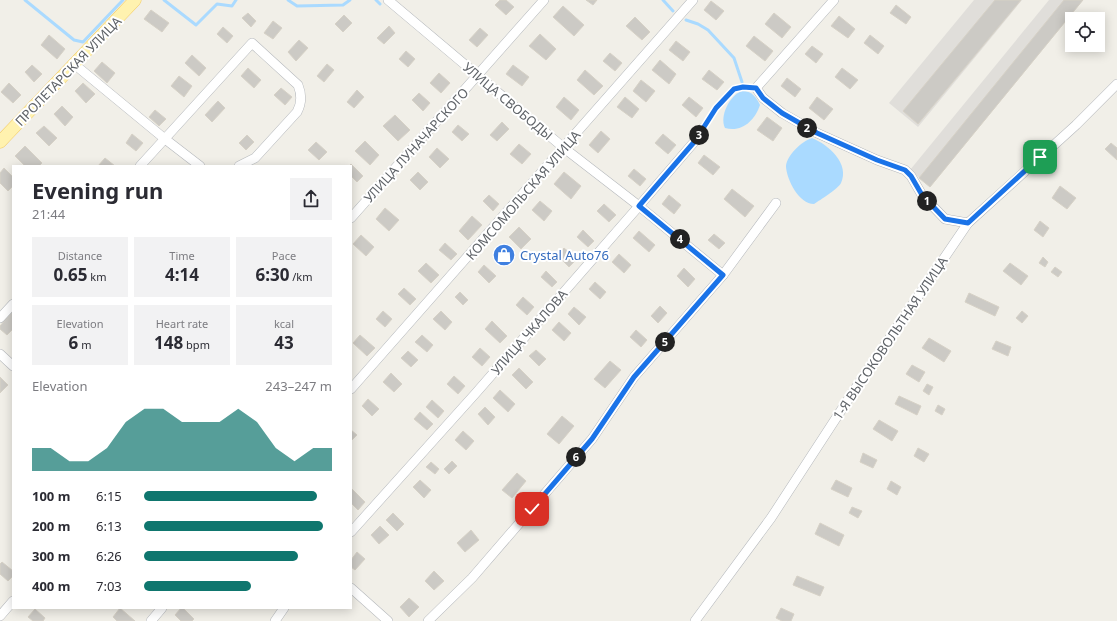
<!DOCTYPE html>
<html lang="en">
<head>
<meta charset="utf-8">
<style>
	body { margin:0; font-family:"Noto Sans",sans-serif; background:#f2f2f3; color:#2b2b33; height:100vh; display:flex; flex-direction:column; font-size:15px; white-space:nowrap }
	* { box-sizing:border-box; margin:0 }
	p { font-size:13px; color:#7c7c81 }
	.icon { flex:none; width:22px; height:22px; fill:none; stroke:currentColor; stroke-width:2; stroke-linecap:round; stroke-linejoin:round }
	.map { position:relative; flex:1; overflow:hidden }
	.panel { position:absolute; left:12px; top:165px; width:340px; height:444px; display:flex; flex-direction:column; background:#fff; border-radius:0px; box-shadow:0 2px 10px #0003 }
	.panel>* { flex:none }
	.controls { position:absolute; left:1065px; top:12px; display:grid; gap:8px }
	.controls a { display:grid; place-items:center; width:40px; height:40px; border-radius:0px; background:#fff; box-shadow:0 2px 10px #0003; font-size:20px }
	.pin { position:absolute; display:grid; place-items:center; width:34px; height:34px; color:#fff; margin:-17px; border-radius:8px; box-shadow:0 2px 6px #0006 }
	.km { position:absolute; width:20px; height:20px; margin:-10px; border-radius:50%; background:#222; color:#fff; font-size:11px; line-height:20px; text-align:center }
	.round { display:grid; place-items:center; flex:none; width:42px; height:42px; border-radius:0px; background:#f2f2f3 }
	.headline { display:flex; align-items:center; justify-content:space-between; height:68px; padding:0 20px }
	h1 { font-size:22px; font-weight:700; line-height:30px }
	.metrics { display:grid; grid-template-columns:repeat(3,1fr); gap:6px; height:68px; padding:4px 20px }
	.metrics div { display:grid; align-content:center; border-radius:0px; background:#f2f2f3; text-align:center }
	.metrics b { font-size:17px; font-weight:700 }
	.metrics small { font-size:11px; font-weight:400 }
	.metrics p { font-size:11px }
	.chart { height:112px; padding:8px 20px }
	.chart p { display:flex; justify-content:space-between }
	.chart svg { width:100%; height:72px; margin-top:4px; fill:#0f766e; opacity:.7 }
	ul { padding:0 20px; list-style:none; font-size:13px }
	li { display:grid; grid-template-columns:64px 48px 1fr; align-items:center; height:30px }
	li i { height:10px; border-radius:5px; background:#0f766e }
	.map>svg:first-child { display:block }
	.industrial { fill:#e0deda }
	.water { fill:#aadaff }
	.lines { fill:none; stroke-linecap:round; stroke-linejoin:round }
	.stream { stroke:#aadaff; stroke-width:3 }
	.building { fill:#cccac5; stroke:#d6d1c6 }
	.minor-casing { stroke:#b5b8bc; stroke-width:10 }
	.major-casing { stroke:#f2c960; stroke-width:13 }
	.path { stroke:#9cc7a9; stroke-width:1.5; stroke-dasharray:4 2; stroke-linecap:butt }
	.minor { stroke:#fff; stroke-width:9 }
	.major { stroke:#fff2af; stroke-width:12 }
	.route-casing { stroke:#fff; stroke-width:8 }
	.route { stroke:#1a73e8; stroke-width:5 }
	.labels { text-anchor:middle; stroke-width:4; stroke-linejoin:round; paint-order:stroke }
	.street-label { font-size:13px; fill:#5f6368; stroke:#fff }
	.shop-label { font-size:13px; fill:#366cbe; stroke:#fff; text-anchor:start }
</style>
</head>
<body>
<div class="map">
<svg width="1117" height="621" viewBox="0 0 1117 621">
	<rect width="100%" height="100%" fill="#f1efe8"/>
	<g class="industrial">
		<polygon points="974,0 1022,0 918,127 889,103"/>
		<polygon points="1049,0 1083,0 930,187 910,170"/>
	</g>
	<g class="water">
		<path d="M742,91C752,91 756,97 760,105C755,120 742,133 725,128C719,116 730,95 742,91Z"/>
		<path d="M812,138C829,145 850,164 841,183C838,189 820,200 814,204C799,204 787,180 786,167C786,156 802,141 812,138Z"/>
	</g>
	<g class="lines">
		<g class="stream">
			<polyline points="25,0 74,40 83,42 123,0"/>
			<polyline points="164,0 196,25 217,4 232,6 236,0"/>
			<polyline points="288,0 297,6 343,5 350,0"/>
			<polyline points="376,0 380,4"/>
			<polyline points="663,0 673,11"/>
			<polyline points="686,20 698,24 708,30 734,58 742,82"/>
		</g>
	</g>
	<g class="building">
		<polygon points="500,0 506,0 514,7 506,15 495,5"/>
		<polygon points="586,0 597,0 593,5"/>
		<polygon points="995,0 1021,0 918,124 903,111"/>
		<polygon points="1064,0 1083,0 930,187 919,178"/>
		<polygon points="711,1 724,11 716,20 704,10"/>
		<polygon points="896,5 911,17 906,24 890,13"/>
		<polygon points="563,6 584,25 574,36 553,17"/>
		<polygon points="151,10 169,23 162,32 144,19"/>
		<polygon points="248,13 256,21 251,27 242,18"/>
		<polygon points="774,13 791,27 782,38 765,24"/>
		<polygon points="344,15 352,23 343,32 335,24"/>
		<polygon points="839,16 855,29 848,38 831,26"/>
		<polygon points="635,17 650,32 642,40 626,26"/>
		<polygon points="273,21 282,28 273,39 264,33"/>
		<polygon points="389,26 395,33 384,44 377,38"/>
		<polygon points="223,27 233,36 227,43 217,34"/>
		<polygon points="480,28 488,35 477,47 469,40"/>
		<polygon points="540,34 556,49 546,60 529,46"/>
		<polygon points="49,35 65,49 57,59 41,45"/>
		<polygon points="870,35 884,46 878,54 864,43"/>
		<polygon points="754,36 773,51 765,61 746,46"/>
		<polygon points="299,40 308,48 296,61 288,52"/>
		<polygon points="676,41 690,52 683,61 669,50"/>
		<polygon points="812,46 823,54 816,63 805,54"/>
		<polygon points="406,51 415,59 408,67 399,59"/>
		<polygon points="610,53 622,63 615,71 603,61"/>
		<polygon points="192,55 206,68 199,76 185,63"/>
		<polygon points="660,60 676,74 669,84 652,70"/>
		<polygon points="102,62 115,73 107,83 94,71"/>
		<polygon points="327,64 334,70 324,82 317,76"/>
		<polygon points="32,65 42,74 34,82 25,72"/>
		<polygon points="513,65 529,77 522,86 506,74"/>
		<polygon points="248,68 261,80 254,88 241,76"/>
		<polygon points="842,68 858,80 850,89 835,77"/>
		<polygon points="585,70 603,86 594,95 577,80"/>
		<polygon points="709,70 724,82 717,90 702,79"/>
		<polygon points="439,73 450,83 441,93 430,83"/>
		<polygon points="179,76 192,86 184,97 171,86"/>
		<polygon points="787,78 801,89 795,97 781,86"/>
		<polygon points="641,80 655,91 646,102 633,91"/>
		<polygon points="9,83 21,95 13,103 1,92"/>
		<polygon points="83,83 95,94 86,103 75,91"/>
		<polygon points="281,88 292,97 285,105 274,95"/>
		<polygon points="357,90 364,97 354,108 347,102"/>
		<polygon points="419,93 430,103 423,111 412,100"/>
		<polygon points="564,97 579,110 571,120 556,107"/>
		<polygon points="625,97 639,109 632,118 617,107"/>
		<polygon points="689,97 703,108 696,117 682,105"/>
		<polygon points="817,97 833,109 824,120 809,108"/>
		<polygon points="218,101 225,108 212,122 205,115"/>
		<polygon points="62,106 73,117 65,126 54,114"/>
		<polygon points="155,110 166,119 159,126 149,117"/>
		<polygon points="395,115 410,130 398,141 383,126"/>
		<polygon points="767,117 782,128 773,141 757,130"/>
		<polygon points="502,122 509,129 497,141 490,135"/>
		<polygon points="458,125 469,134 462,141 452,132"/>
		<polygon points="44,126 57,138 49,146 36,133"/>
		<polygon points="601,131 610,139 598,153 589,145"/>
		<polygon points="132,134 143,143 136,151 126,143"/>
		<polygon points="663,134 676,145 668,154 655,143"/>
		<polygon points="247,135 254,142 246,150 239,143"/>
		<polygon points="365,141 379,155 370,165 355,151"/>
		<polygon points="316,142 327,152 319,160 308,150"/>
		<polygon points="1111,143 1117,148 1117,160 1105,149"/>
		<polygon points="519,144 531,154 522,164 510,154"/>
		<polygon points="25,146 42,163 39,166 25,166 15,156"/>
		<polygon points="437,148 449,159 440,168 429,157"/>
		<polygon points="704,155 720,167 713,175 698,163"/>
		<polygon points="105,158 115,166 98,166"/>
		<polygon points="351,164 363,176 357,182 351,176 351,166 349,166"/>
		<polygon points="4,168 13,177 13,186 8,191 0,183 0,173"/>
		<polygon points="634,169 646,179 640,186 628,176"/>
		<polygon points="418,172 428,182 420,190 410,180"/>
		<polygon points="564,172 581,186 571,199 554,184"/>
		<polygon points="1060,186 1076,198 1067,209 1052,198"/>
		<polygon points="732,189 754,206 745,217 724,199"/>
		<polygon points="489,195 499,204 493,211 483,201"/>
		<polygon points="669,195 681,205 674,214 662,204"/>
		<polygon points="540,201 552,211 544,221 532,210"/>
		<polygon points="604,204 616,215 609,222 597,211"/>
		<polygon points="385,208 399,220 389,231 376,219"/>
		<polygon points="472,216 482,225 468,240 459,231"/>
		<polygon points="1040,221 1049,228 1043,237 1034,230"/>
		<polygon points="519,227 531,239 521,249 509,237"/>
		<polygon points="583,230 594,241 588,247 577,237"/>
		<polygon points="639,231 655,245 649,252 633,238"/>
		<polygon points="714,234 725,243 719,249 708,240"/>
		<polygon points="361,235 374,247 366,256 353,244"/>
		<polygon points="445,243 457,254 451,260 439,250"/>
		<polygon points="500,246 512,258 505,264 494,253"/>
		<polygon points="564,248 577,259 569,267 557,255"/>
		<polygon points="619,254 631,265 624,273 612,262"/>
		<polygon points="1043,257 1048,262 1045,267 1039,263"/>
		<polygon points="426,263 439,275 431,283 418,271"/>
		<polygon points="1010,263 1028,276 1021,285 1003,271"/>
		<polygon points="484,265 496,276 489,283 478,272"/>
		<polygon points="1055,267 1062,272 1058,277 1051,272"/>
		<polygon points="684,268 695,279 688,287 677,276"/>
		<polygon points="546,271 557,282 552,287 541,277"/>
		<polygon points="595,282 606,292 600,299 589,289"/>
		<polygon points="404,288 416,299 410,305 398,294"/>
		<polygon points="460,292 468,300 463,305 455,297"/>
		<polygon points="969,293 999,307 995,316 965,302"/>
		<polygon points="523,297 534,307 527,315 516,305"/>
		<polygon points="660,306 667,313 658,323 651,316"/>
		<polygon points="574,307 586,317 579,325 568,314"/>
		<polygon points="13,311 13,329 7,335 0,329 0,326"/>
		<polygon points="383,311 392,319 385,327 376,319"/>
		<polygon points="441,311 452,322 445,330 433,319"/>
		<polygon points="1022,311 1028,316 1022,323 1016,318"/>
		<polygon points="492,321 507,336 500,343 485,329"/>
		<polygon points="559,322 571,333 564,341 552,330"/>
		<polygon points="636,330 647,340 641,347 630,337"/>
		<polygon points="360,335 375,348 367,356 353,343"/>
		<polygon points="422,335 433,345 427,352 415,342"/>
		<polygon points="929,338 951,351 944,362 922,348"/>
		<polygon points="996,341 1011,347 1008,356 992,349"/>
		<polygon points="480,348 490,357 482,366 472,357"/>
		<polygon points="536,350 546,359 539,366 529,356"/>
		<polygon points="408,351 418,360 411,367 401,358"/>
		<polygon points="610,361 621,370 605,388 594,379"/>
		<polygon points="912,365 925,372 919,382 906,374"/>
		<polygon points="519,368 533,382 526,389 512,375"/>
		<polygon points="391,373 402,384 394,392 383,382"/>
		<polygon points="454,376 465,386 458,394 447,384"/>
		<polygon points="0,377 8,385 0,393"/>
		<polygon points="927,384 933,387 929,395 923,391"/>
		<polygon points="500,390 515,404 508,412 493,398"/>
		<polygon points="899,396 921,406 917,415 895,404"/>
		<polygon points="368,399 379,409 372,416 362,406"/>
		<polygon points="432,400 444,411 438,418 426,407"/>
		<polygon points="938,405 945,409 942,415 935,411"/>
		<polygon points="485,407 495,417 488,425 478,414"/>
		<polygon points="420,412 433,424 427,430 414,419"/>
		<polygon points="562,416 574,426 559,444 547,434"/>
		<polygon points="879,420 898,431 892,441 873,429"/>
		<polygon points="351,430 357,435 351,441"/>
		<polygon points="463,431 474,441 466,450 455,440"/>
		<polygon points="918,448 929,454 924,462 914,456"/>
		<polygon points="863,453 877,460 873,468 860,462"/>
		<polygon points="452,461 457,466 449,474 444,469"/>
		<polygon points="431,462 439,469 435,474 426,467"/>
		<polygon points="517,473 526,481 512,498 502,490"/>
		<polygon points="420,480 431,490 424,498 413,487"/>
		<polygon points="836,480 852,488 848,497 831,489"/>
		<polygon points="891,481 901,487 897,495 887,489"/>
		<polygon points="351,488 365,502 358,510 351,503"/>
		<polygon points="852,507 862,511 858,518 849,513"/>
		<polygon points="393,513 404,524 397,531 386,520"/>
		<polygon points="820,523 844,535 839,546 815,534"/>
		<polygon points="380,526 389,535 379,544 371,535"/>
		<polygon points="471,530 479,540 465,552 457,543"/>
		<polygon points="357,552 365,559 355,570 351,567 351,560"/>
		<polygon points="2,562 13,571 13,576 8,581 0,574 0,564"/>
		<polygon points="434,571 444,581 434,590 425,581"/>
		<polygon points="797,576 824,587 820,596 793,585"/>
		<polygon points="409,598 419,607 409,617 400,607"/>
		<polygon points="120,608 135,621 117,621 113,617"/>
		<polygon points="181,608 183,608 194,619 192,621 181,621 175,615"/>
		<polygon points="781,608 794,614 791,621 782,621 776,618"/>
		<polygon points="35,609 45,618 43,621 33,621 28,617"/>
	</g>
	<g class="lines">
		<g class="minor-casing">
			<g id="minor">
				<polyline points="388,0 564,148 639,206 723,275"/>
				<polyline points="834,0 756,88 763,98 782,113 817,133 877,160 905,170 911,176 922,195 945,219 968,223"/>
				<polyline points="74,64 165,139 200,166"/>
				<path d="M140,166L252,43L298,85C302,95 302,103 297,112L255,158L239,166"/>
				<polyline points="351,218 544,0"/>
				<polyline points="0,318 13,304"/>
				<polyline points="0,354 13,366"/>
				<polyline points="351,389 693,0"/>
				<polyline points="351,532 475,394 639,206 695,141 703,128"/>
				<polyline points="351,588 388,621"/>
				<polyline points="0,616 13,601"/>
				<polyline points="151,621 162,608"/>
				<polyline points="275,621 284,608"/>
				<polyline points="428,621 472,578 592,439 634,377 723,275 776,203"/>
				<polyline points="695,621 771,518 855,389 968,223 1076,125 1117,84"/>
			</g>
		</g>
		<g class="major-casing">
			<polyline id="major" points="0,142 135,0"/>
		</g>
		<path class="path" d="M707,121C716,108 729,86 746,87"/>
		<use href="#minor" class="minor"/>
		<use href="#major" class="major"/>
	</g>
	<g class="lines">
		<g class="route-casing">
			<polyline id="route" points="532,509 592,439 634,377 723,275 639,206 695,141 716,108 734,89 743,87 756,88 763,98 782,113 817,133 877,160 905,170 911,176 922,195 945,219 968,223 1040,157"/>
		</g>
		<use href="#route" class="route"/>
	</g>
	<defs>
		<g id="shop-disc" transform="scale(1.15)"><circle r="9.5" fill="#3f7fe0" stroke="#fff"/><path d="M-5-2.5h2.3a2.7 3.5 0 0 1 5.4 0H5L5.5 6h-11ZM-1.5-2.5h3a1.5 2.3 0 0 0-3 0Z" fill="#fff"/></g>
	</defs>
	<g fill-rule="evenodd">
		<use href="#shop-disc" x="504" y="255"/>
	</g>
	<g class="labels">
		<g class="street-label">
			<text transform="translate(68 71) rotate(-46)" y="5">ПРОЛЕТАРСКАЯ УЛИЦА</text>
			<text transform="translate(508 101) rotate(40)" y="5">УЛИЦА СВОБОДЫ</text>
			<text transform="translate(416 145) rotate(-48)" y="5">УЛИЦА ЛУНАЧАРСКОГО</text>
			<text transform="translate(523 195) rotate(-49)" y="5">КОМСОМОЛЬСКАЯ УЛИЦА</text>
			<text transform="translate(529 332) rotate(-49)" y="5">УЛИЦА ЧКАЛОВА</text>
			<text transform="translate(890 338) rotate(-56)" y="5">1-Я ВЫСОКОВОЛЬТНАЯ УЛИЦА</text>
		</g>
		<g class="shop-label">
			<text x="520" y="260">Crystal Auto76</text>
		</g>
	</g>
</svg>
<div class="controls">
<a><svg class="icon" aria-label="locate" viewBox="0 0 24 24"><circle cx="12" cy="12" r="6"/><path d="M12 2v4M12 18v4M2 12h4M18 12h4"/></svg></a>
</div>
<div class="pin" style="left:1040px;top:157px;background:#1e9e55"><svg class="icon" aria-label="arrive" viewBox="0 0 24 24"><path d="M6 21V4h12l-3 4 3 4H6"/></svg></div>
<div class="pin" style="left:532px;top:509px;background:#d93025"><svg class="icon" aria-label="check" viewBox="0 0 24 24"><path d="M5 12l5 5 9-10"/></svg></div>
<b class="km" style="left:927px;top:201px">1</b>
<b class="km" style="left:807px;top:128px">2</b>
<b class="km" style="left:699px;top:135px">3</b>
<b class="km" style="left:680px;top:239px">4</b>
<b class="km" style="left:665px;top:342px">5</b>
<b class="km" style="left:576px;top:457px">6</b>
<section class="panel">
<div class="headline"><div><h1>Evening run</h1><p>21:44</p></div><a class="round"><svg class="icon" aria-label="share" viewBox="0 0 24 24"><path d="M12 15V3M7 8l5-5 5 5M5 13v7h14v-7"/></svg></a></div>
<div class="metrics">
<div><p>Distance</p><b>0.65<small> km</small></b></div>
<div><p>Time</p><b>4:14</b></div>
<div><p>Pace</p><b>6:30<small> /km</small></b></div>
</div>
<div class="metrics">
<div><p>Elevation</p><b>6<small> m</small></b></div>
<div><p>Heart rate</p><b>148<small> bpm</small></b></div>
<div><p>kcal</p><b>43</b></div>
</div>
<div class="chart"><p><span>Elevation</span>243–247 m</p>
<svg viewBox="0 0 160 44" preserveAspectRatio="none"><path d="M0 44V30L10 30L20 38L30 38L40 30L50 14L60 6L70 6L80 14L90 14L100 14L110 6L120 14L130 30L140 38L150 30L160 30V44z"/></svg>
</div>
<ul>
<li><b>100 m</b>6:15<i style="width:92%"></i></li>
<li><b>200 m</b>6:13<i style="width:95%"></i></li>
<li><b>300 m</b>6:26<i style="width:82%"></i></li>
<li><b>400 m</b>7:03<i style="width:57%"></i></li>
</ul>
</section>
</div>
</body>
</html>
